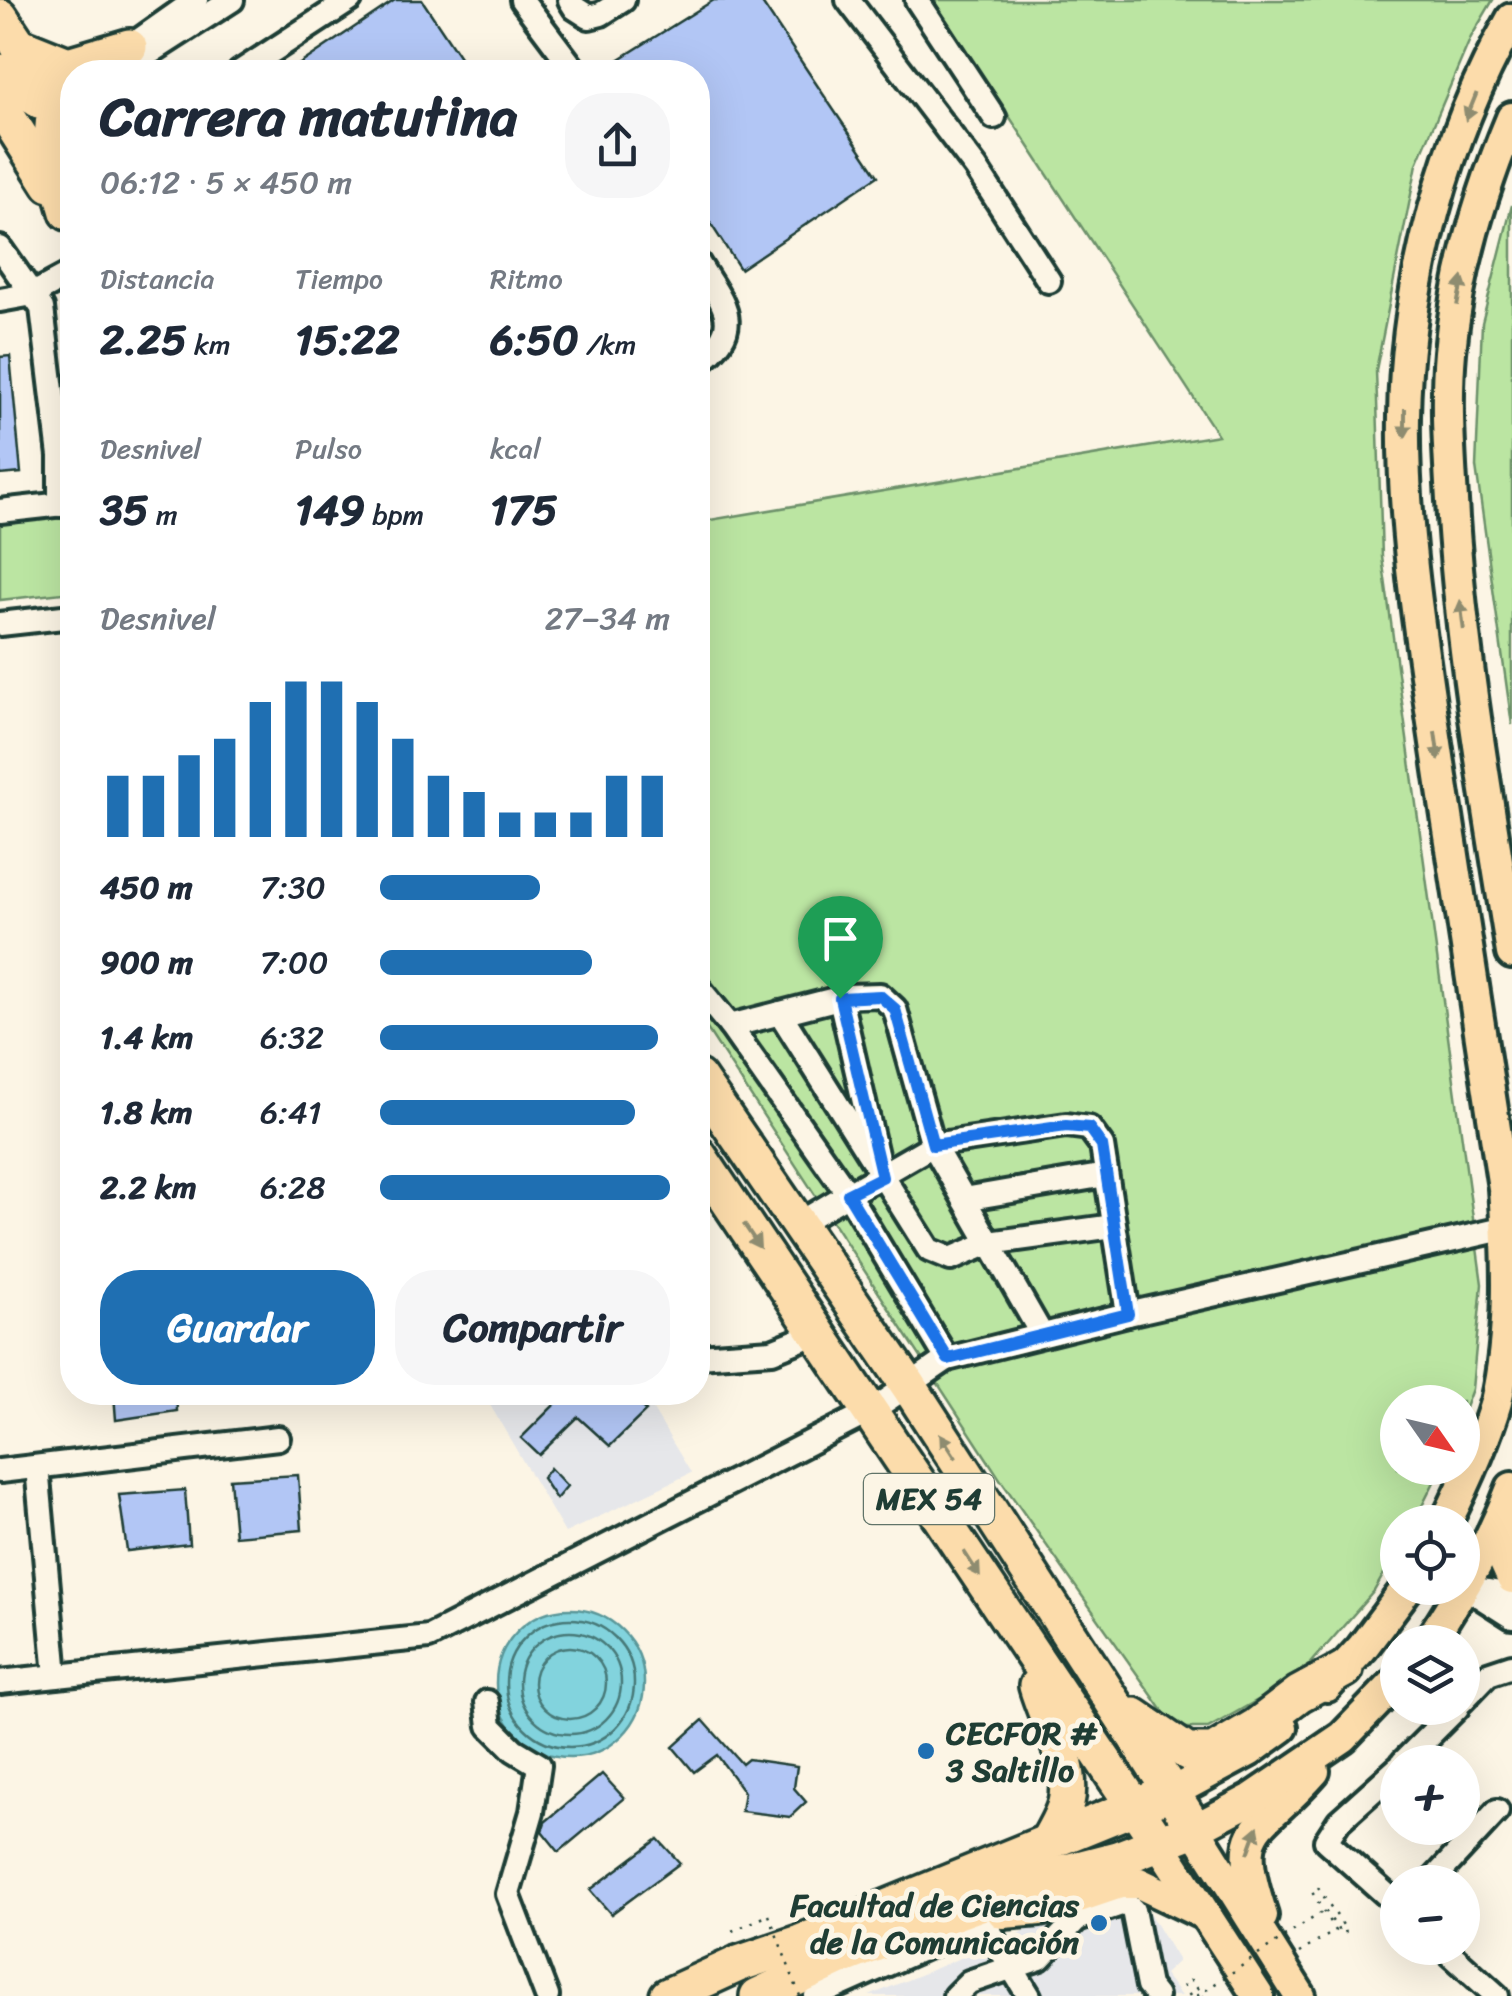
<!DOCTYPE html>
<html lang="es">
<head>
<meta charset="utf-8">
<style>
	body { margin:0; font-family:Sriracha,sans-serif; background:#f6f6f7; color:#1f2937; height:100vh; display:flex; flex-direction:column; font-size:38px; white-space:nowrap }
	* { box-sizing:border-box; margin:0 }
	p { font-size:32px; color:#747a83 }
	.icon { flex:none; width:55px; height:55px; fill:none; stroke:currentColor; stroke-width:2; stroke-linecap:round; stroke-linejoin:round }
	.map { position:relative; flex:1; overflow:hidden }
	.drawer { position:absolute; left:60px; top:60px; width:650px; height:1345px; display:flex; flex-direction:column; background:#fff; border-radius:40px; box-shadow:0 10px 40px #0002 }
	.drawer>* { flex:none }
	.needle { width:65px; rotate:124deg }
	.fabs { position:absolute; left:1380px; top:1385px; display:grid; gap:20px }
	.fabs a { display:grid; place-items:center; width:100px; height:100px; border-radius:50%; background:#fff; box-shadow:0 10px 40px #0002; font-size:50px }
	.pin { position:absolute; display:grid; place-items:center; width:85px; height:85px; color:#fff; margin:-102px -42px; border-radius:50% 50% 50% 0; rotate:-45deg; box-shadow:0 0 10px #0007 }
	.pin .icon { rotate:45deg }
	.round { display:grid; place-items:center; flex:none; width:105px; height:105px; border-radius:40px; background:#f6f6f7 }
	.summary { display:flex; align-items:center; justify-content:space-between; height:170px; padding:0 40px }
	h1 { font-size:55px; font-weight:700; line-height:75px }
	.stats { display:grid; grid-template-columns:repeat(3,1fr); gap:15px; height:170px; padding:10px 40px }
	.stats div { display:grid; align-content:center }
	.stats b { font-size:42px; font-weight:700 }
	.stats small { font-size:28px; font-weight:400 }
	.stats p { font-size:28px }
	.chart { height:280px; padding:20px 40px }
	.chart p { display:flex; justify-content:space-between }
	.chart svg { width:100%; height:180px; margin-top:10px; stroke:#1f6fb2; stroke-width:6 }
	.primary-button { display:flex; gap:20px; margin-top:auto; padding:20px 40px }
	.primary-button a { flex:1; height:115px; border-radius:40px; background:#1f6fb2; color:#fff; font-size:40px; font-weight:700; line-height:115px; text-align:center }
	.primary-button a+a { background:#f6f6f7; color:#1f2937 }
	ul { padding:0 40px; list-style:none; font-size:32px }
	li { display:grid; grid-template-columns:160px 120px 1fr; align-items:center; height:75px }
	li i { height:25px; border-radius:12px; background:#1f6fb2 }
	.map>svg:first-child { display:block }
	.built { fill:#e6e7ea }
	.green { fill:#bbe5a2; stroke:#6d916b; stroke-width:2.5 }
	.water { fill:#82d3dd; stroke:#5a9799; stroke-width:2.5 }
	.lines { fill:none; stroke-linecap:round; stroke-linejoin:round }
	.shore { stroke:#477978; stroke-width:2.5 }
	.building { fill:#b2c6f5; stroke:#1f3d34; stroke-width:2.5 }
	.minor-casing { stroke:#1f3d34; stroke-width:30 }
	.major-casing { stroke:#1f3d34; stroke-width:38 }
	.highway-casing { stroke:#1f3d34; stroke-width:42 }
	.path { stroke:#1f3d34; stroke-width:2.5; stroke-dasharray:2.5 8; stroke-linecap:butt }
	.minor { stroke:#fcf5e5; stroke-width:22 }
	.major { stroke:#fcdcab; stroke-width:30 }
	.highway { stroke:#fcdcab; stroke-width:35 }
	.path-bridge { stroke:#1f3d34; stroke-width:2.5; stroke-dasharray:2.5 8; stroke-linecap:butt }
	.oneway { fill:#8e8c70 }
	.route-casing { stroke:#fff; stroke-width:20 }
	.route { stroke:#1a73e8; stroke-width:12 }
	.poi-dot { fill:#1f6fb2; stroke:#fcf5e5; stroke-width:4 }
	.labels { text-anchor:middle; stroke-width:10; stroke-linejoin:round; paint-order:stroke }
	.shield { fill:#fcf5e5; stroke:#617469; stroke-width:2.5 }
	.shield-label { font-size:30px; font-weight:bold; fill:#1f3d34 }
	.poi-label { font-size:32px; font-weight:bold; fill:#1f3d34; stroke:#fcf5e5; text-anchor:start }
</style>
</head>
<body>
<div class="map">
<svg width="1512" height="1996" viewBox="0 0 1512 1996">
	<rect width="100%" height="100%" fill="#fcf5e5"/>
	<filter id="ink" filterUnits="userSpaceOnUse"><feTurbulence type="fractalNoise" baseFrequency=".01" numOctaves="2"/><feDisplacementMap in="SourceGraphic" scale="20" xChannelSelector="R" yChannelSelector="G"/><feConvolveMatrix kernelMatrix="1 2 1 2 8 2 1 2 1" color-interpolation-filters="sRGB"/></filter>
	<g filter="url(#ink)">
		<g class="built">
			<polygon points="483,1393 643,1393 691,1473 565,1533"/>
			<polygon points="1133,1886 1178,1961 1164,1974 1181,1996 869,1996"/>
		</g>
		<g class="green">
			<polygon points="933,0 1493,0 1471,37 1417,164 1376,370 1382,557 1482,1284 1472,1389 1463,1413 1462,1402 1398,1402 1398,1468 1441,1468 1414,1522 1398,1522 1397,1551 1374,1591 1299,1677 1208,1728 1175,1728 1002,1482 698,1015 698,522 1218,435"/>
			<polygon points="1512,205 1512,725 1476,467 1482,323"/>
			<polygon points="72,512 72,592 0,600 0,520"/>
		</g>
		<circle class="water" cx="570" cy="1683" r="74"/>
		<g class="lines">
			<g class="shore">
				<circle cx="570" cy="1683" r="64"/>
				<circle cx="570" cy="1683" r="51"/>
				<circle cx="570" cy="1683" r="36"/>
			</g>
		</g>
		<g class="building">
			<polygon points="395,0 422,0 470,72 288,72"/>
			<polygon points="714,0 760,0 878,176 740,269 698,204 698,72 599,72"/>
			<polygon points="10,356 21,473 0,475 0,357"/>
			<polygon points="124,1392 176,1392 177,1411 116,1420 114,1394"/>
			<polygon points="567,1392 627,1392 646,1411 610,1446 578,1417 539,1455 521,1438"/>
			<polygon points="550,1468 567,1486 556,1499 542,1478"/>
			<polygon points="298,1475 302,1530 235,1536 230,1479"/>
			<polygon points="185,1490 189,1544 127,1551 119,1495"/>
			<polygon points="703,1720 742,1764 748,1759 797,1766 794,1788 806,1802 790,1817 741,1811 744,1792 717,1755 694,1772 673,1747"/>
			<polygon points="602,1774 624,1798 559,1852 542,1831 545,1822"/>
			<polygon points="658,1839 680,1863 611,1914 590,1890"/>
		</g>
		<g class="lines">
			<g class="minor-casing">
				<g id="minor">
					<polyline points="522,0 576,72"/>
					<polyline points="570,0 575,8 589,17 601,14 623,0"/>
					<polyline points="848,0 976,168 1049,281"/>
					<polyline points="917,0 994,117"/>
					<polyline points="121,53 196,0"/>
					<polyline points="120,72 232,0"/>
					<polyline points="240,72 350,0"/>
					<polyline points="0,248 42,308 60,456 60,505"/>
					<path d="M698,263C724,306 747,326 698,363"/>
					<polyline points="0,300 33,294 72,273"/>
					<polyline points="0,511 72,503"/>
					<polyline points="0,624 72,616"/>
					<polyline points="698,987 730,1026 848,1194 798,1224"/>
					<polyline points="840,998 877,1159"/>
					<polyline points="780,1013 929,1250 951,1259 989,1243 1114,1226"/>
					<polyline points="730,1026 847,996 880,995 895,1009 933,1145 1042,1335"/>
					<polyline points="964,1199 1106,1175"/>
					<polyline points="698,1356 772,1351 817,1333"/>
					<polyline points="947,1359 848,1194 933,1145 1066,1125 1089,1128 1102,1146 1128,1314"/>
					<polyline points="37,1467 56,1676"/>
					<polyline points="0,1471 278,1438"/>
					<polyline points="1465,1587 1512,1617"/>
					<polyline points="1471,1588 1512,1595"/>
					<polyline points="0,1682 429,1637 871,1411 947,1359 1128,1314 1507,1228"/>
					<polyline points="1462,1701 1488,1674 1512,1666"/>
					<polyline points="487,1702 490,1726 514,1750 539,1765 532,1812 508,1894 547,1996"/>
					<polyline points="1403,1762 1457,1708"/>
					<polyline points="1398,1768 1339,1821 1326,1841 1398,1905"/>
					<polyline points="1433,1880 1497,1811"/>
					<polyline points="984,1922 1029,1996"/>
					<polyline points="1444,1948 1497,1996"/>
					<polyline points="816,1996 1014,1908"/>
					<polyline points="955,1996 969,1982 1040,1958 1077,1919 1124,1903 1133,1910 1148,1986 1156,1996"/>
				</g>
			</g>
			<g class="major-casing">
				<g id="major">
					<path d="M1512,118C1481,192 1457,272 1450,352C1445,408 1450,462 1453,518C1463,664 1489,809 1512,953"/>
					<polyline points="1500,1519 1503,1558 1512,1578"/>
					<path d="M1446,1522C1465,1484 1484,1443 1496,1402C1512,1333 1509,1259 1504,1188C1482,1051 1461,914 1441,777C1424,659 1402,536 1404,416C1406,281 1445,137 1512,19"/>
					<path d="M1429,1642C1461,1593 1491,1543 1512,1488"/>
					<polyline points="1327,1686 1362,1648 1407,1588"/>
					<polyline points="1171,1793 1249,1751 1282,1727"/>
					<polyline points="1159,1843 1258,1996"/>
					<polyline points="1003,1913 1040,1910 1120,1883 1139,1883 1206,1915"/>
					<path d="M1262,1916C1230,1821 1258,1835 1314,1771"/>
					<polyline points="1300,1996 1195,1829 1252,1799 1343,1737 1398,1680"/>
				</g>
			</g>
			<g class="highway-casing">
				<g id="highway">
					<polyline points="0,17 56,102"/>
					<polyline points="18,45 68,65 129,47"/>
					<polyline points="0,72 39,100 55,101 51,153 68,212"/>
					<polyline points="0,105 50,184"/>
					<polyline points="698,1078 909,1386 1195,1829 1117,1859 1063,1873 958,1911 839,1958 758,1996"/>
					<polyline points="698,1155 1159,1843"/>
					<path d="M1037,1686C1047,1722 1075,1765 1066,1803C1063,1816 1055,1828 1049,1840"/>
					<polyline points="1134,1716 1187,1752 1213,1752 1257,1726 1299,1694 1345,1669"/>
					<polyline points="668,1996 738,1964 800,1943 1154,1799"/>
				</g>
			</g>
			<g class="path">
				<polyline points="732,1931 769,1915"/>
				<polyline points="1299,1953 1335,1931 1312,1892 1318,1888 1347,1931 1341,1934 1325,1910"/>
				<polyline points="1190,1996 1183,1985 1191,1980 1203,1996"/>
			</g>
			<use href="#minor" class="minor"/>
			<use href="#major" class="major"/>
			<use href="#highway" class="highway"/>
			<g class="path-bridge">
				<polyline points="769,1915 800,1996"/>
				<polyline points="1197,1996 1325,1910"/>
			</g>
		</g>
		<defs><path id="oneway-solid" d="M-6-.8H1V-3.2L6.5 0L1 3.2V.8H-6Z" transform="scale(2.5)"/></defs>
		<g class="oneway">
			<use href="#oneway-solid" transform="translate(1471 107) rotate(112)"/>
			<use href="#oneway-solid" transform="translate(1460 291) rotate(-79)"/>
			<use href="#oneway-solid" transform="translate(1405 423) rotate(90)"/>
			<use href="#oneway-solid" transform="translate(1462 615) rotate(-97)"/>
			<use href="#oneway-solid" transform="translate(1437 746) rotate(82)"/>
			<use href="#oneway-solid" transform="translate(752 1236) rotate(56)"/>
			<use href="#oneway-solid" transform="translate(948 1446) rotate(-123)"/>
			<use href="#oneway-solid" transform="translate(972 1564) rotate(57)"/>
			<use href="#oneway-solid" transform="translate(1253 1840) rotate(-70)"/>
		</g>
	</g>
	<g class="lines" filter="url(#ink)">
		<g class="route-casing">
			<polygon id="route" points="880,996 895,1009 933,1145 1066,1126 1089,1128 1102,1146 1128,1314 948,1359 848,1194 882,1177 840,998"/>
		</g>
		<use href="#route" class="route"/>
	</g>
	<g class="poi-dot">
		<circle cx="926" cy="1751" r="10"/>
		<circle cx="1099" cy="1923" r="10"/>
	</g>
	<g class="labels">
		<rect class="shield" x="864" y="1474" width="130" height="50" rx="8"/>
		<g class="shield-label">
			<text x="929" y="1509">MEX 54</text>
		</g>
		<g class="poi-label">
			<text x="946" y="1744">CECFOR #<tspan x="946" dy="37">3 Saltillo</tspan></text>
			<text x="1079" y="1916" text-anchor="end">Facultad de Ciencias<tspan x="1079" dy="37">de la Comunicación</tspan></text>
		</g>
	</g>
</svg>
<div class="fabs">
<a><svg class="needle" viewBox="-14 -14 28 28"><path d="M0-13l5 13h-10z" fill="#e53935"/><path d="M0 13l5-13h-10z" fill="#747a83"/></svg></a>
<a><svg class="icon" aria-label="locate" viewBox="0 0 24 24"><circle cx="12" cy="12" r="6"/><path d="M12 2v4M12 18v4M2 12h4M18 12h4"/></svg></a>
<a><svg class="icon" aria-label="layers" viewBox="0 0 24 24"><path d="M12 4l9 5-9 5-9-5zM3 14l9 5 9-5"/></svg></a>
<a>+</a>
<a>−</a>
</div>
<div class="pin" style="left:840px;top:998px;background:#1e9e55"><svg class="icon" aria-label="arrive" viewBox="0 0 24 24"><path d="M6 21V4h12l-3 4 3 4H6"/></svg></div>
<section class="drawer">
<div class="summary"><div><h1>Carrera matutina</h1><p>06:12 · 5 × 450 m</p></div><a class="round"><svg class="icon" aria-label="share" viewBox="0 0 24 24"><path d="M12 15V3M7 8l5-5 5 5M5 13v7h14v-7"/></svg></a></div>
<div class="stats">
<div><p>Distancia</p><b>2.25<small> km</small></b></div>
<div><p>Tiempo</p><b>15:22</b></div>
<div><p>Ritmo</p><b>6:50<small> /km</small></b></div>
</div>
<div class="stats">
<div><p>Desnivel</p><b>35<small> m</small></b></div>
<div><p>Pulso</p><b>149<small> bpm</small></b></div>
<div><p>kcal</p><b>175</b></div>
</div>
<div class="chart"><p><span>Desnivel</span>27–34 m</p>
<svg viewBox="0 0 160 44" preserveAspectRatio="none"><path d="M5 44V29M15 44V29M25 44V24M35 44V20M45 44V11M55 44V6M65 44V6M75 44V11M85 44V20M95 44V29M105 44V33M115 44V38M125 44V38M135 44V38M145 44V29M155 44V29"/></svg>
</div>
<ul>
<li><b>450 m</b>7:30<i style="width:55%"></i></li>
<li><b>900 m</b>7:00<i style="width:73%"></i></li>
<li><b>1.4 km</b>6:32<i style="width:96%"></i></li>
<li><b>1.8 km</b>6:41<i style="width:88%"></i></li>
<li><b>2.2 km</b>6:28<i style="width:100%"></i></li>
</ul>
<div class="primary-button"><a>Guardar</a><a>Compartir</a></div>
</section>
</div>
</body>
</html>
